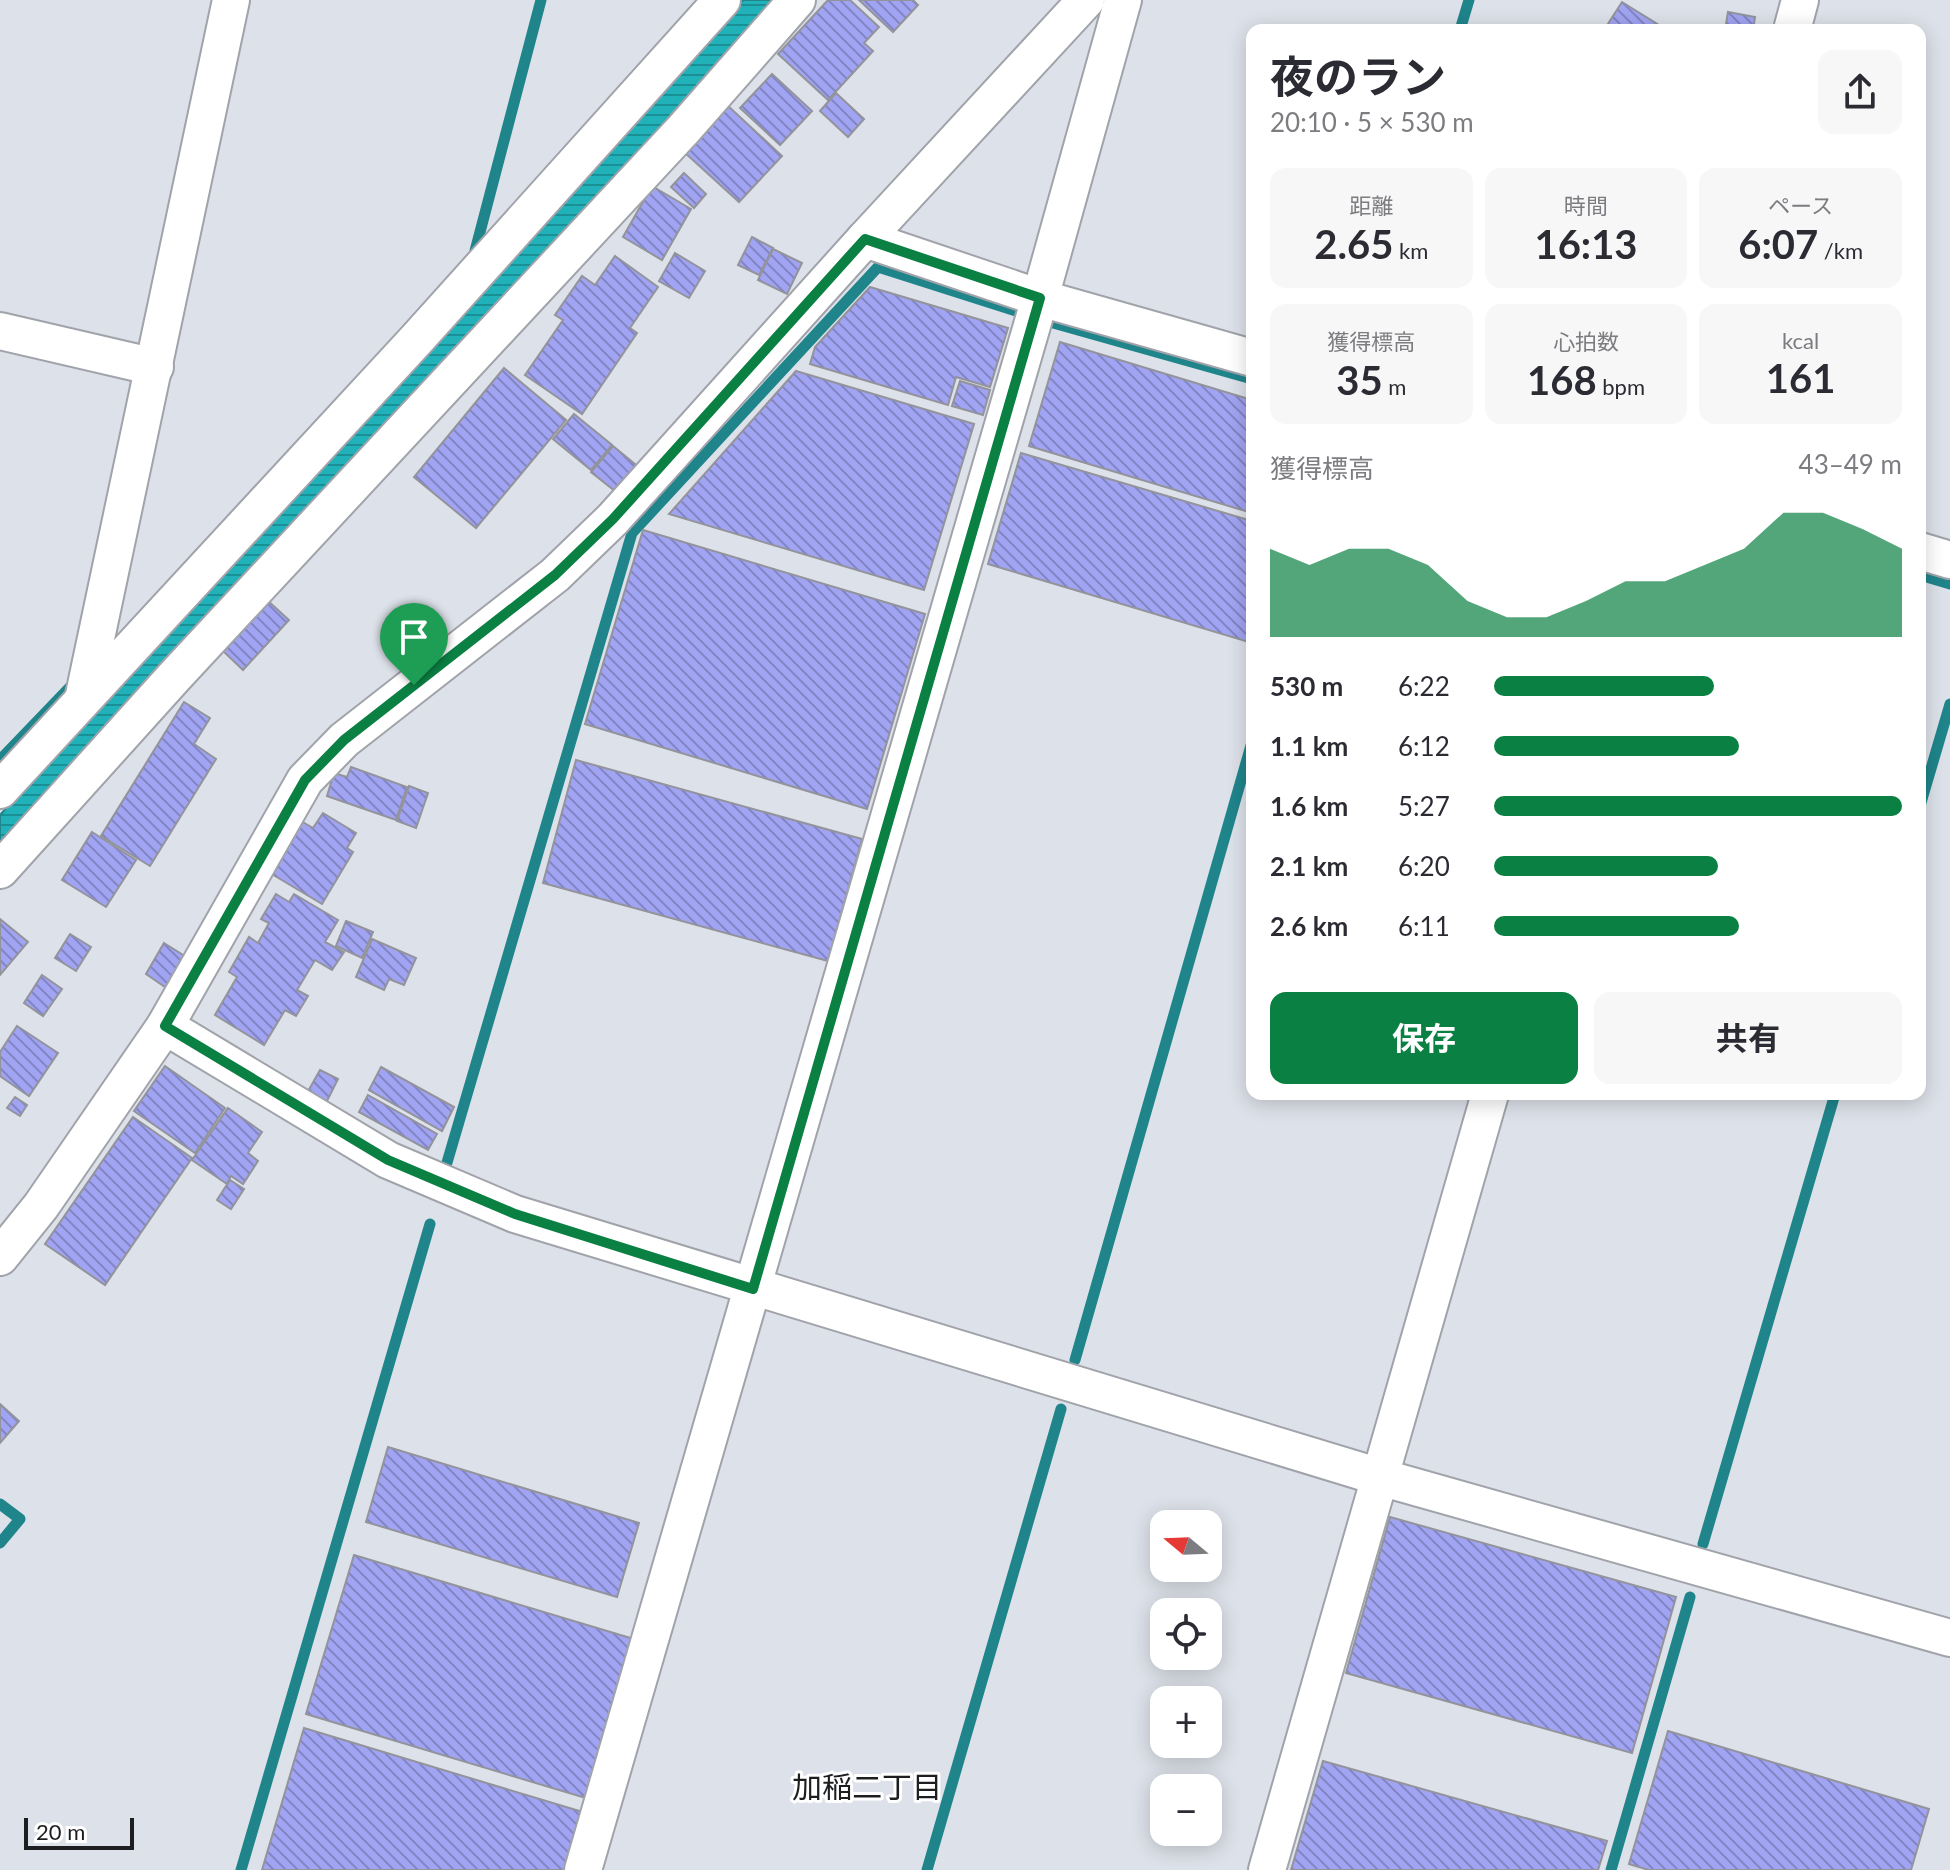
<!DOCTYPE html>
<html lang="ja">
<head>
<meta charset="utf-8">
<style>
	body { margin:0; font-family:Lato,"Noto Sans JP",sans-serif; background:#f7f7f7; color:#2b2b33; height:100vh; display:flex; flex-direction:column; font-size:30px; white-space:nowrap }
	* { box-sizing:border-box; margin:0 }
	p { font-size:26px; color:#7c7c81 }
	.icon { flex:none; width:44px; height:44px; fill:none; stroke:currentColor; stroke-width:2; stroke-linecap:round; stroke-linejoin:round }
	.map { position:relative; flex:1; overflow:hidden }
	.details { position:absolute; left:1246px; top:24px; width:680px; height:1076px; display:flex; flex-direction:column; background:#fff; border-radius:16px; box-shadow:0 4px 20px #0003 }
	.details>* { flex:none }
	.needle { width:52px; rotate:289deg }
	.buttons { position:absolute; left:1150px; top:1510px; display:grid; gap:16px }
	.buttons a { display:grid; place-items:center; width:72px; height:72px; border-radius:16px; background:#fff; box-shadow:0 4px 20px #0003; font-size:40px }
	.scale { position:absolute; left:24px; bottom:20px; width:110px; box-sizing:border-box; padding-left:8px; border:4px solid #1c1e20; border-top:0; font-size:22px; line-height:28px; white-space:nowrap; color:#1c1e20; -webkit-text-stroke:6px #fff; paint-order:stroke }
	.pin { position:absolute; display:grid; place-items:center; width:68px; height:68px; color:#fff; margin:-82px -34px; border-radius:50% 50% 50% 0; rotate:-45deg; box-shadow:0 0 8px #0007 }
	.pin .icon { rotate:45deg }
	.round { display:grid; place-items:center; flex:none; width:84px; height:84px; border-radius:16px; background:#f7f7f7 }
	.head { display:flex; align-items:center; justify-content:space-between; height:136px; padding:0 24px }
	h1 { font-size:44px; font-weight:700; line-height:60px }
	.figures { display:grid; grid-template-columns:repeat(3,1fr); gap:12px; height:136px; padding:8px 24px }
	.figures div { display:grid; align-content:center; border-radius:16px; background:#f7f7f7; text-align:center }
	.figures b { font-size:40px; font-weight:700 }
	.figures small { font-size:22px; font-weight:400 }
	.figures p { font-size:22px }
	.chart { height:224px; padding:16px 24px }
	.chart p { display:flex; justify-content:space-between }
	.chart svg { width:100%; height:144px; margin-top:8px; fill:#0b8043; opacity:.7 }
	.cta { display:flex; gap:16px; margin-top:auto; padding:16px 24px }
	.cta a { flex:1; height:92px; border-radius:16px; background:#0b8043; color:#fff; font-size:32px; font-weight:700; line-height:92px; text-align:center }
	.cta a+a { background:#f7f7f7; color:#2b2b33 }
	ul { padding:0 24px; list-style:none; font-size:26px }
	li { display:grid; grid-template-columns:128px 96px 1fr; align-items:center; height:60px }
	li i { height:20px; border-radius:10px; background:#0b8043 }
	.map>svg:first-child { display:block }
	.water { fill:url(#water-rules); stroke:#1f858b; stroke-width:2 }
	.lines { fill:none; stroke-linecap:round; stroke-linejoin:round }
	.stream { stroke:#1f858b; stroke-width:11 }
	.building { fill:url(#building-back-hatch); stroke:#93939b; stroke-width:2 }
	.street-casing { stroke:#a0a3aa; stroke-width:40 }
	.street { stroke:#fff; stroke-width:36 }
	.route-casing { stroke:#fff; stroke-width:16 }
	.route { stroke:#0b8043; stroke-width:10 }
	.labels { text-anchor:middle; stroke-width:6; stroke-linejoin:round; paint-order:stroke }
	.neighbourhood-label { font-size:30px; fill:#1c1e20; stroke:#fff }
</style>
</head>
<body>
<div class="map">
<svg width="1950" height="1870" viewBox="0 0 1950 1870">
	<defs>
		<pattern id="water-rules" width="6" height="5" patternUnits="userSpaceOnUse" patternTransform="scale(2)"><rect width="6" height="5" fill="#20b1b9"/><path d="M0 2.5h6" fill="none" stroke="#1b8f96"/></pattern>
		<pattern id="building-back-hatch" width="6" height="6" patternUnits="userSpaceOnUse" patternTransform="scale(2)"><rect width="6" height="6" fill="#a1a4f2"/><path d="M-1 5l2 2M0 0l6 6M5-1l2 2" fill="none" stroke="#8285c4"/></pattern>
	</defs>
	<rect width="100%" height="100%" fill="#dde1e9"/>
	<polygon class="water" points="743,0 779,0 0,844 0,815"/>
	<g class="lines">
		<g class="stream">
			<polyline points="1460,30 1469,0"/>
			<polyline points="475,251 541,0"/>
			<polyline points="1046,321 1252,379"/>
			<polyline points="1920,575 1950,584"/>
			<polyline points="0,760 70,687"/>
			<polyline points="1920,806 1950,704"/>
			<polyline points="446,1166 632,533 878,267 1016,311"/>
			<polyline points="1075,1360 1252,742"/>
			<polyline points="0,1504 20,1519 0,1543"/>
			<polyline points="1703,1544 1835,1094"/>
			<polyline points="241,1870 430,1224"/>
			<polyline points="927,1870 1061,1409"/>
			<polyline points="1611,1870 1690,1597"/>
		</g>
	</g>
	<g class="building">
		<polygon points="828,0 850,0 879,27 864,43 873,51 828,100 778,54"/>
		<polygon points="859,0 913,0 918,5 893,32"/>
		<polygon points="1622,2 1667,30 1604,30"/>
		<polygon points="1728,12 1755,17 1753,30 1725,30"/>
		<polygon points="772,74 812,111 780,145 740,108"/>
		<polygon points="836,93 864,119 848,137 820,111"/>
		<polygon points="727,105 782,156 739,202 684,152"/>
		<polygon points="684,173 706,194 694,208 671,187"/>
		<polygon points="652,186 691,209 662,260 623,237"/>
		<polygon points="752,237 773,248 759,275 738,265"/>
		<polygon points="773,249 802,263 787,294 758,280"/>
		<polygon points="675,253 705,271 689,298 659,281"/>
		<polygon points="615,256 658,287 630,328 637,333 582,414 525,375 563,320 555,315 582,276 595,285"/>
		<polygon points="870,287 1008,328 990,387 956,377 948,405 810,364 815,347"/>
		<polygon points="1060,342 1252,400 1252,513 1029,446"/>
		<polygon points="504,368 566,420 476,528 414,477"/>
		<polygon points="796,371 974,424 924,590 669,514"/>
		<polygon points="960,381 990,390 983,415 952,406"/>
		<polygon points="574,414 612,445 591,470 553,439"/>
		<polygon points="613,446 636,465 615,491 591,472"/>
		<polygon points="1021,453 1252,521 1252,643 988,564"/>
		<polygon points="643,530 925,614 867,809 585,724"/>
		<polygon points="267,600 289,620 243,670 222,650"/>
		<polygon points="184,702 210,718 194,744 216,759 150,866 101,836"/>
		<polygon points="576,760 862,839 828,961 543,883"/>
		<polygon points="351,767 407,787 396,820 327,796 334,773 347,777"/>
		<polygon points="409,786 428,793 416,828 397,821"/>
		<polygon points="323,813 356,833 347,848 353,852 322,904 270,873 301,821 313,828"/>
		<polygon points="92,832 136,860 106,907 62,880"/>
		<polygon points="276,894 289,902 294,894 338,920 325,942 344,952 332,970 315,960 297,990 308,996 296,1016 285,1010 264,1045 215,1015 237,977 229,972 249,937 258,943 269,923 261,919"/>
		<polygon points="0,919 28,942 0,975"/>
		<polygon points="346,921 373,932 362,958 336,946"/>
		<polygon points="70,934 91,947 76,971 55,958"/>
		<polygon points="372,939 416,958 404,985 389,979 384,990 356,977"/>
		<polygon points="164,943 188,958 168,989 146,974"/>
		<polygon points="42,975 62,989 43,1016 24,1003"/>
		<polygon points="17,1026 58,1053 29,1096 0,1076 0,1052"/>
		<polygon points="165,1066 225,1108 195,1153 134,1111"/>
		<polygon points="381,1067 454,1107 442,1131 369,1090"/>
		<polygon points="320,1070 338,1079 326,1103 307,1093"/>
		<polygon points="368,1095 437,1134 428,1150 359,1112"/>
		<polygon points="15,1097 27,1105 20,1116 7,1108"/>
		<polygon points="228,1108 262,1132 248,1153 258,1161 243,1184 231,1176 227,1184 192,1160"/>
		<polygon points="133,1117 192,1158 105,1285 45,1244"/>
		<polygon points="230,1180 244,1189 231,1209 217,1200"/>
		<polygon points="0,1404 19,1421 0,1443"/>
		<polygon points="388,1447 639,1523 617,1597 366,1522"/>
		<polygon points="1390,1517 1676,1597 1632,1753 1346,1673"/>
		<polygon points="354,1555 637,1640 589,1799 306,1714"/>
		<polygon points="304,1728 586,1813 569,1870 262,1870"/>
		<polygon points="1668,1731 1929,1809 1911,1870 1649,1870 1629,1864"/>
		<polygon points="1323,1761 1607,1841 1598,1870 1291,1870"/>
	</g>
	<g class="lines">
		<g class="street-casing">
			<g id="street">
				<polyline points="1792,30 1800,0"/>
				<polyline points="865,239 1086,0"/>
				<polyline points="0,331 155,367"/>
				<polyline points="1920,551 1950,560"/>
				<polyline points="84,695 231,0"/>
				<polyline points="0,790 416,340 722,0"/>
				<polyline points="0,870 175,676 682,131 797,0"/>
				<polyline points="165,1026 388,1160 515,1214 1380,1477 1950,1638"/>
				<polyline points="0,1257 41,1206 165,1026 305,780 344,740 555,575 613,519 865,239 1040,298 1252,358"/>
				<polyline points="583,1870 1040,298 1123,0"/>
				<polyline points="1267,1870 1490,1094"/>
			</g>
		</g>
		<use href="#street" class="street"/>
	</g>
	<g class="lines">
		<g class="route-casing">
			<polygon id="route" points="865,239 1040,298 753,1289 515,1214 388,1160 165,1026 305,780 344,740 555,575 613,519"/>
		</g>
		<use href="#route" class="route"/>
	</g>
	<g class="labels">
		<g class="neighbourhood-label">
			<text x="867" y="1798">加稲二丁目</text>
		</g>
	</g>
</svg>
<div class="buttons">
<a><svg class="needle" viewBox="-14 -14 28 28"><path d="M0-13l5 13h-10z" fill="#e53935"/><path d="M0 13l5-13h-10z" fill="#7c7c81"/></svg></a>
<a><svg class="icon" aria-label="locate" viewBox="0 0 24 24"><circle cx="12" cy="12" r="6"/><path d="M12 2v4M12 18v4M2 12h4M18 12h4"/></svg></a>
<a>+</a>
<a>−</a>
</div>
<div class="scale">20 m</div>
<div class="pin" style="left:414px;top:685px;background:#1e9e55"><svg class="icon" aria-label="arrive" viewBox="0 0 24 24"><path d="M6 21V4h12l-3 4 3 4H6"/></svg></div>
<section class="details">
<div class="head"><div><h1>夜のラン</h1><p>20:10 · 5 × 530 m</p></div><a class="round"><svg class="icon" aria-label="share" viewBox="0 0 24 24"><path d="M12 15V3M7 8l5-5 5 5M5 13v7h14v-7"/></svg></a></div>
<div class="figures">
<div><p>距離</p><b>2.65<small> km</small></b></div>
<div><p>時間</p><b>16:13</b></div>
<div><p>ペース</p><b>6:07<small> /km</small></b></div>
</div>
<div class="figures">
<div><p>獲得標高</p><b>35<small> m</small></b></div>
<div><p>心拍数</p><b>168<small> bpm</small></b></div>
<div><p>kcal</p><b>161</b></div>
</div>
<div class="chart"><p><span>獲得標高</span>43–49 m</p>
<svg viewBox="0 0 160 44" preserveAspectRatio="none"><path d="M0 44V17L10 22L20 17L30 17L40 22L50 33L60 38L70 38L80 33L90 27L100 27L110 22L120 17L130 6L140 6L150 11L160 17V44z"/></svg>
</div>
<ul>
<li><b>530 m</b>6:22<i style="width:54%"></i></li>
<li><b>1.1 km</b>6:12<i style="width:60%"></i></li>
<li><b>1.6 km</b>5:27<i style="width:100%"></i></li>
<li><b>2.1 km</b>6:20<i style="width:55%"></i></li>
<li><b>2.6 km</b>6:11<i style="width:60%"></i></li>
</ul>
<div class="cta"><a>保存</a><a>共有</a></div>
</section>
</div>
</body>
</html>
